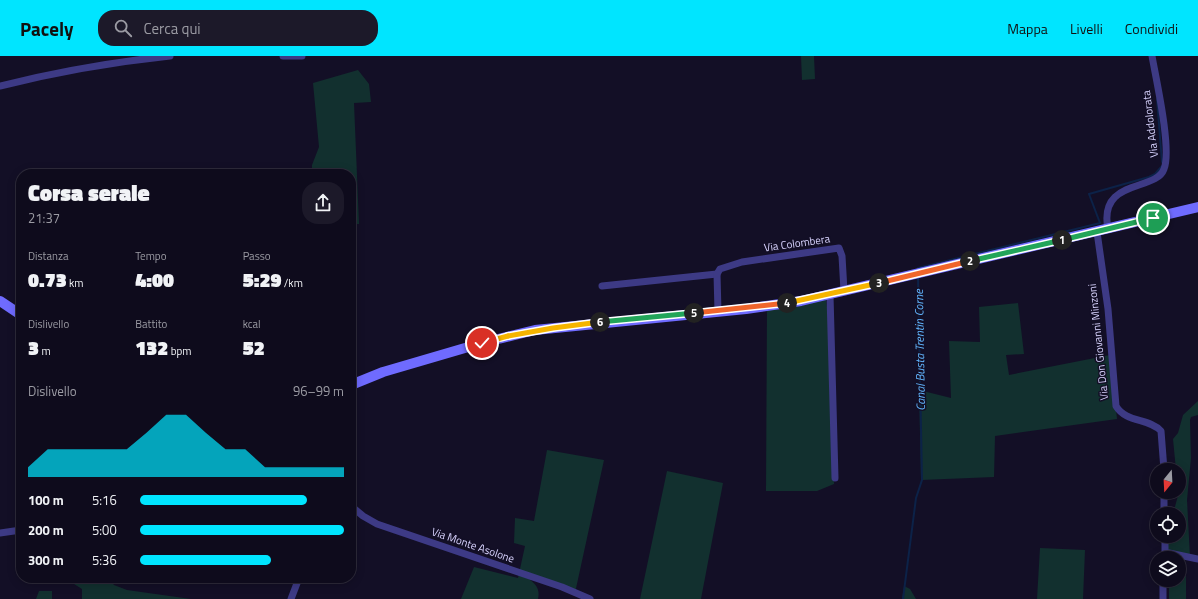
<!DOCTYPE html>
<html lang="it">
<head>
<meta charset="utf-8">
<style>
	body { margin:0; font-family:"Titillium Web",sans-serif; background:#1c1929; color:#f1f3f6; height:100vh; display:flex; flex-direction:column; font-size:15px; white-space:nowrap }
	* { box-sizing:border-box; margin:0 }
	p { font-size:13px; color:#9b9ba3 }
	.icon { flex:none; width:22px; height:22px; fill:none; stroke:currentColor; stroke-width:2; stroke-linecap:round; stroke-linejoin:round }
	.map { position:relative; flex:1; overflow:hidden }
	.side { position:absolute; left:16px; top:113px; width:340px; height:414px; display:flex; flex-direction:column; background:#0e0b1c; border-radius:16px; box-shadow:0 2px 10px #0003,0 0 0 1px #2e2b3b }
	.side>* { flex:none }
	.needle { width:26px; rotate:198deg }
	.controls { position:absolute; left:1150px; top:407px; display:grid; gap:8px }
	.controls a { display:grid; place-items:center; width:36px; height:36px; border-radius:50%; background:#0e0b1c; box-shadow:0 2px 10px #0003,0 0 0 1px #2e2b3b; font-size:20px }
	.pin { position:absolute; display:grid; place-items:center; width:34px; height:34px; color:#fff; margin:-17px; border:2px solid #fff; border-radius:50%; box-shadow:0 1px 4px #0007 }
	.km { position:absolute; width:20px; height:20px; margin:-10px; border-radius:50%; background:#222; color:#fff; font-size:11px; line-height:20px; text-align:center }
	.round { display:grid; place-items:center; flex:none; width:42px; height:42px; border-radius:16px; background:#1c1929 }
	.summary { display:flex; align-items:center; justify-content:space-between; height:68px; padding:0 12px }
	h1 { font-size:22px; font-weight:800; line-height:30px }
	.metrics { display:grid; grid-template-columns:repeat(3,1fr); gap:6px; height:68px; padding:4px 12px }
	.metrics div { display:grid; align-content:center }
	.metrics b { font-size:20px; font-weight:800 }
	.metrics small { font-size:11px; font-weight:400 }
	.metrics p { font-size:11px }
	.chart { height:112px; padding:8px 12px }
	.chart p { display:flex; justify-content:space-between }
	.chart svg { width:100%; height:72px; margin-top:4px; fill:#00e5ff; opacity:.7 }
	ul { padding:0 12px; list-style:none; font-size:13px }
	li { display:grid; grid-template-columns:64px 48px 1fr; align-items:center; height:30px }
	li i { height:10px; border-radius:5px; background:#00e5ff }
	header { display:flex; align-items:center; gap:24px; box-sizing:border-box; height:56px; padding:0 20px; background:#00e5ff; color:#111 }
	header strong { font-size:19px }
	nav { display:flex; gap:22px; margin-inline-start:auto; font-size:14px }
	.search { width:280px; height:36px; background:#1c1929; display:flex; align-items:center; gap:10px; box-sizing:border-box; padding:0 14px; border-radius:16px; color:#9b9ba3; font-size:15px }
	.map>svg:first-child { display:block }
	.green { fill:#12302f }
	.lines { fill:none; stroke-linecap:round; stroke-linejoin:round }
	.stream { stroke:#0c2248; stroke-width:2 }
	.street { stroke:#3d3a85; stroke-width:7 }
	.secondary { stroke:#6f6bff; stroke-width:10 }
	.split-1-casing { stroke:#fff; stroke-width:8 }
	.split-2-casing { stroke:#fff; stroke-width:8 }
	.split-3-casing { stroke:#fff; stroke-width:8 }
	.split-4-casing { stroke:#fff; stroke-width:8 }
	.split-5-casing { stroke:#fff; stroke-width:8 }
	.split-6-casing { stroke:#fff; stroke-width:8 }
	.split-7-casing { stroke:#fff; stroke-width:8 }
	.split-8-casing { stroke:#fff; stroke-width:8 }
	.split-1 { stroke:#22a559; stroke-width:5 }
	.split-2 { stroke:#22a559; stroke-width:5 }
	.split-3 { stroke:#f0652b; stroke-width:5 }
	.split-4 { stroke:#f5b400; stroke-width:5 }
	.split-5 { stroke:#f0652b; stroke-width:5 }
	.split-6 { stroke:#22a559; stroke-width:5 }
	.split-7 { stroke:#f5b400; stroke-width:5 }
	.split-8 { stroke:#f5b400; stroke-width:5 }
	.labels { text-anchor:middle; stroke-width:3; stroke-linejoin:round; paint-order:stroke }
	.street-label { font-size:11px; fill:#d9d4ff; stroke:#130f26 }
	.water-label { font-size:12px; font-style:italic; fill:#62b6ff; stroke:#130f26 }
</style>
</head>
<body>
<header>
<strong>Pacely</strong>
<div class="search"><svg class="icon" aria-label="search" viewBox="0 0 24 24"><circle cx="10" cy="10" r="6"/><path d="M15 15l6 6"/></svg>Cerca qui</div>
<nav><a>Mappa</a><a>Livelli</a><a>Condividi</a></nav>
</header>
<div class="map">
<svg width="1198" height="543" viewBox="0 0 1198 543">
	<rect width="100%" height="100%" fill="#130f26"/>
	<g class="green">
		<polygon points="801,0 814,0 815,23 802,24"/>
		<polygon points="358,14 369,28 371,46 354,47 359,168 351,168 351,118 312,118 312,109 319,91 313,27"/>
		<polygon points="826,244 831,279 834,428 817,435 766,435 767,254"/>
		<polygon points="1018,247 1024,298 1006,299 1009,319 1110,299 1117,363 995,380 994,421 921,424 919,334 951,342 949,285 980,286 979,251"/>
		<polygon points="1198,345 1198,359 1191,361 1190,364 1191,402 1187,444 1190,501 1165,495 1170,480 1179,480 1179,458 1173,458 1179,436 1179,414 1176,414 1173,383 1178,377 1183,359"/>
		<path d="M547,394L604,404L575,537L529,523C537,529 540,534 538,543H461L474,511L518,522L525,490L514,487L515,462L534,465Z"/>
		<polygon points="667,415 723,427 701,543 640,543"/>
		<polygon points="1040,492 1085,494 1083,543 1037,543"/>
		<polygon points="1179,520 1186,520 1186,543 1169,543 1169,524 1179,524"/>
		<polygon points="72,522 108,522 114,529 127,534 191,543 82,543 82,533 71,526"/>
		<polygon points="904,530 910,533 916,543 902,543"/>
		<polygon points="39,535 52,535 52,543 36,543"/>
	</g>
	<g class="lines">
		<g class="stream">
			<polyline points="1157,43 1162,106"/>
			<polyline points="918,214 918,212 1100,167 1089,138 1149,121 1155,118 1162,110"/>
			<polyline points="903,543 916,442 922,424 918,220"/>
		</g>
		<g class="street">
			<polyline points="283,0 302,0"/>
			<path d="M0,30C56,16 113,6 170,0"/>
			<path d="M1108,173C1098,122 1156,136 1164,113C1172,93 1156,23 1152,0"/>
			<path d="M1097,176L1108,253L1116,350C1126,367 1149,362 1161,375L1164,414"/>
			<polyline points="602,230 717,218"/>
			<polyline points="830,239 835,422"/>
			<polyline points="718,256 717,218 720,213 742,206 839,192 842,200 844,235"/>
			<polyline points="1164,436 1164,458"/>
			<polyline points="351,450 363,460 377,468 562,531 590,543"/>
			<polyline points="0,477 21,474"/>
			<polyline points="1165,480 1165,499"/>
			<polyline points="1164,502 1165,499 1169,497 1198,503"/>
			<polyline points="291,543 299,522"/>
			<polyline points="1163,543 1163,524"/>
		</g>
		<g class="secondary">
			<polyline points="0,245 21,259"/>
			<polyline points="351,329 383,316 482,287 535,274 746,253 801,245 1198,151"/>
		</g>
	</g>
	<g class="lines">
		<g class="split-1-casing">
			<polyline id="split-1" points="1062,184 1153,162"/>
		</g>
		<g class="split-2-casing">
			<polyline id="split-2" points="970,205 1062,184"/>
		</g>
		<g class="split-3-casing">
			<polyline id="split-3" points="879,227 970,205"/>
		</g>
		<g class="split-4-casing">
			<polyline id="split-4" points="787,247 879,227"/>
		</g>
		<g class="split-5-casing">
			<polyline id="split-5" points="694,257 787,247"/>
		</g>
		<g class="split-6-casing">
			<polyline id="split-6" points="600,266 694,257"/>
		</g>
		<g class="split-7-casing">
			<polyline id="split-7" points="508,280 553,272 600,266"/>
		</g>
		<g class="split-8-casing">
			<polyline id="split-8" points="482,287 508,280"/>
		</g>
		<use href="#split-1" class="split-1"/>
		<use href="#split-2" class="split-2"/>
		<use href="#split-3" class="split-3"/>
		<use href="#split-4" class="split-4"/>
		<use href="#split-5" class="split-5"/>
		<use href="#split-6" class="split-6"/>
		<use href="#split-7" class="split-7"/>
		<use href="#split-8" class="split-8"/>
	</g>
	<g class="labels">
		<g class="street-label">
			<text transform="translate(1150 68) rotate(-97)" y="4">Via Addolorata</text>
			<text transform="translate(797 187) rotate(-8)" y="4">Via Colombera</text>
			<text transform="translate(1098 286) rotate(-96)" y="4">Via Don Giovanni Minzoni</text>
			<text transform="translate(473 489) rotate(19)" y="4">Via Monte Asolone</text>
		</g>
		<g class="water-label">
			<text transform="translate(920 294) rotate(-91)" y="4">Canal Busta Trentin Corne</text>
		</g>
	</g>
</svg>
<div class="controls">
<a><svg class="needle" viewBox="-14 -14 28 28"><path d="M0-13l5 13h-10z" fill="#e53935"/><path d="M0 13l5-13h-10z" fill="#9b9ba3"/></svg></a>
<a><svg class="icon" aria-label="locate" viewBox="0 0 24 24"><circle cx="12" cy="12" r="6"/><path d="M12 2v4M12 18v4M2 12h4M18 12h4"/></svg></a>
<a><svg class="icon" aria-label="layers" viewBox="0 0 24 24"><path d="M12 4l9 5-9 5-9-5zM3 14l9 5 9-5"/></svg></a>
</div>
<div class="pin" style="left:1153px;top:162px;background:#1e9e55"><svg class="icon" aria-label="arrive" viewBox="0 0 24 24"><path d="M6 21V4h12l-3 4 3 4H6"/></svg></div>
<div class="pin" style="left:482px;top:287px;background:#d93025"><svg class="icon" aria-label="check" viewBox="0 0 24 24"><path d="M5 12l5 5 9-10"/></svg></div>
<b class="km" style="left:1062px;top:184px">1</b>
<b class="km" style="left:970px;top:205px">2</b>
<b class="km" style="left:879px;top:227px">3</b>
<b class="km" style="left:787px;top:247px">4</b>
<b class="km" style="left:694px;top:257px">5</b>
<b class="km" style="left:600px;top:266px">6</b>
<section class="side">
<div class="summary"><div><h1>Corsa serale</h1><p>21:37</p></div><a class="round"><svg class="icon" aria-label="share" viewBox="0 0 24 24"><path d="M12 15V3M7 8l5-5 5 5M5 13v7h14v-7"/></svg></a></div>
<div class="metrics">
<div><p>Distanza</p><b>0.73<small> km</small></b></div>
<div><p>Tempo</p><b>4:00</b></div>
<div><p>Passo</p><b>5:29<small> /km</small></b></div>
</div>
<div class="metrics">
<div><p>Dislivello</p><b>3<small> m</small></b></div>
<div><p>Battito</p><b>132<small> bpm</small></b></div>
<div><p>kcal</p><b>52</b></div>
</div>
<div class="chart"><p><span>Dislivello</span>96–99 m</p>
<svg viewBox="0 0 160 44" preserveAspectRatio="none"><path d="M0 44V38L10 27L20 27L30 27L40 27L50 27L60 17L70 6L80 6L90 17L100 27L110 27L120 38L130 38L140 38L150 38L160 38V44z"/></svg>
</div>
<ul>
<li><b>100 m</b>5:16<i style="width:82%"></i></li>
<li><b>200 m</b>5:00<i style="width:100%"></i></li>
<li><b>300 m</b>5:36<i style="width:64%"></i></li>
</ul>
</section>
</div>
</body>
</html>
